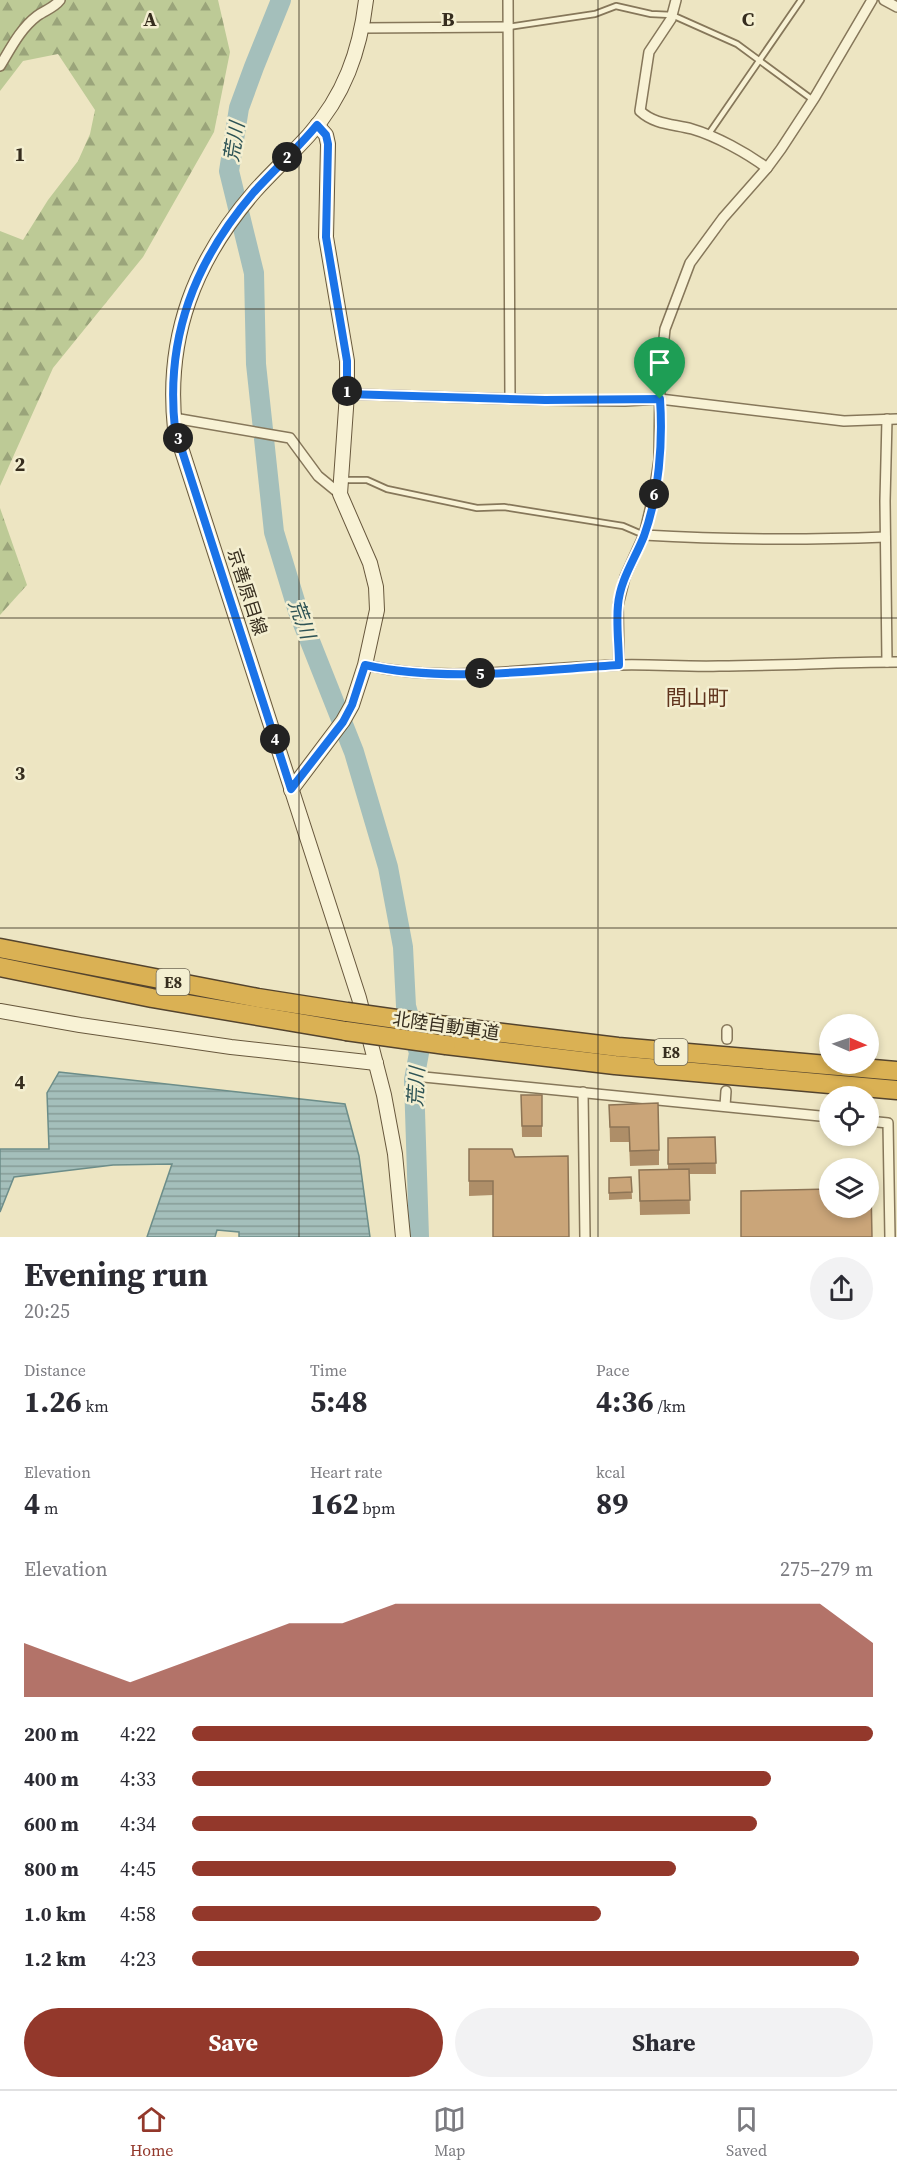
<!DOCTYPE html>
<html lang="en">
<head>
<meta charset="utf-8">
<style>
	body { margin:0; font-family:"Source Serif 4","Noto Sans JP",serif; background:#f2f2f3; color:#2b2b33; height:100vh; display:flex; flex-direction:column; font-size:22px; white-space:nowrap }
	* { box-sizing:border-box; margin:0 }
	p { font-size:20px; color:#7c7c81 }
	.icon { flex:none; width:33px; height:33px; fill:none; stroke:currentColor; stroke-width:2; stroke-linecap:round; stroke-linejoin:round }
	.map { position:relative; height:1237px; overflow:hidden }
	.details { display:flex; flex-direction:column; background:#fff; flex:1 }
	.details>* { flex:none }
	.needle { width:39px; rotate:92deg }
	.fabs { position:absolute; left:819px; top:1014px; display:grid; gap:12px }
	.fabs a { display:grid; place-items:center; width:60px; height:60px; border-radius:50%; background:#fff; box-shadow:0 3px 9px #0003; font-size:30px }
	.pin { position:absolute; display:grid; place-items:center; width:51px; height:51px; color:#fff; margin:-62px -26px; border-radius:50% 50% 50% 0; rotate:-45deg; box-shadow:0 0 6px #0007 }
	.pin .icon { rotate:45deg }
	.km { position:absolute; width:30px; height:30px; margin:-15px; border-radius:50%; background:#222; color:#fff; font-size:16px; line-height:30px; text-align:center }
	.round { display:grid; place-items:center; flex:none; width:63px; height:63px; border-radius:32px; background:#f2f2f3 }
	.overview { display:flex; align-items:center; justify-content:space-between; height:102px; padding:0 24px }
	h1 { font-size:33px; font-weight:700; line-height:45px }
	.figures { display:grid; grid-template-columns:repeat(3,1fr); gap:9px; height:102px; padding:6px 24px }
	.figures div { display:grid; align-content:center }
	.figures b { font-size:30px; font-weight:700 }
	.figures small { font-size:16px; font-weight:400 }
	.figures p { font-size:16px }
	.chart { height:168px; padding:12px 24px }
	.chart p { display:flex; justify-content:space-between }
	.chart svg { width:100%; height:108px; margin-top:6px; fill:#93382b; opacity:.7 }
	.cta { display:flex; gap:12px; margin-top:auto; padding:12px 24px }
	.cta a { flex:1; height:69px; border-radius:36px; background:#93382b; color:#fff; font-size:24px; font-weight:700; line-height:69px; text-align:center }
	.cta a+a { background:#f2f2f3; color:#2b2b33 }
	ul { padding:0 24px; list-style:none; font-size:20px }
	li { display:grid; grid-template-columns:96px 72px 1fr; align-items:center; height:45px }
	li i { height:15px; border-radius:8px; background:#93382b }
	.dock { display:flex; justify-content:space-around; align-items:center; height:84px; border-top:2px solid #e1e1e2; background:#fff; font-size:16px; color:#7c7c81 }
	.dock a { display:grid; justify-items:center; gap:3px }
	.dock .selected { color:#93382b }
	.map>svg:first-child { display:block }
	.forest { fill:url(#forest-firs) }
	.water { fill:url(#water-rules); stroke:#6c8d89; stroke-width:1.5 }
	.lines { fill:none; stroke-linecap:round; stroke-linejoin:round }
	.river { stroke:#a4bfbb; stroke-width:20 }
	.lane-casing { stroke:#86775a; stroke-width:8 }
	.street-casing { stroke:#86775a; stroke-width:12 }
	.secondary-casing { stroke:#68583d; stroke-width:16 }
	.highway-casing { stroke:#54442e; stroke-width:21 }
	.lane { stroke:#f8f2d5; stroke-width:4.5 }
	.street { stroke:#f8f2d5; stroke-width:9 }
	.secondary { stroke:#f8f2d5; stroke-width:14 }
	.highway { stroke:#dab154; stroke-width:18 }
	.highway-bridge-casing { stroke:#54442e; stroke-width:21; stroke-linecap:butt }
	.highway-bridge { stroke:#dab154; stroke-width:18 }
	.wall { fill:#ae8e68 }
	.building { fill:#caa579; stroke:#8d7455; stroke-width:1.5 }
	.route-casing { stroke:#fff; stroke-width:12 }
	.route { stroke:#1a73e8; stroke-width:8 }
	.grid { fill:none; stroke:#362d1e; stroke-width:1.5; stroke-opacity:0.55 }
	.labels { text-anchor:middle; stroke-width:5; stroke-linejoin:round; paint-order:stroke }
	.shield { fill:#f4efd1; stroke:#6f6754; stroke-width:1.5 }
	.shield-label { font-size:16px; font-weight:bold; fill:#362d1e }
	.street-label { font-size:18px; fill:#362d1e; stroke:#f4efd1 }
	.water-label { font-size:20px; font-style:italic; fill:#2d5355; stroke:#f4efd1 }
	.quarter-label { font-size:21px; fill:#61351e; stroke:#f4efd1 }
	.grid-label { font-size:20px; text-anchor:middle; font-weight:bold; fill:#362d1e; stroke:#f4efd1; stroke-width:5; stroke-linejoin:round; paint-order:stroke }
</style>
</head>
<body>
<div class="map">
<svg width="897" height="1237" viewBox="0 0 897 1237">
	<defs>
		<pattern id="forest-firs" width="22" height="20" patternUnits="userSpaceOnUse" patternTransform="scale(1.5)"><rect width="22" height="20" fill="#bdca96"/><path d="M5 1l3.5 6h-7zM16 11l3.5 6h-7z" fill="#9aa47a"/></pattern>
		<pattern id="water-rules" width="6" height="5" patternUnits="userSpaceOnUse" patternTransform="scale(1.5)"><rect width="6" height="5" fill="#a4bfbb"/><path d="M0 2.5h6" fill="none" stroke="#869c97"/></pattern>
	</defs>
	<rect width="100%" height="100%" fill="#ede5c2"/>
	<g class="forest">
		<polygon points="0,0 218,0 230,52 214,132 143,257 53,368 0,486 0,231 23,240 48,200 78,161 90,134 95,110 58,54 23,61 0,91"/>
		<polygon points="0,508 27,585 0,615"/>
	</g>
	<polygon class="water" points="59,1072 345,1104 359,1156 370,1237 239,1237 239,1232 217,1230 215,1237 147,1237 172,1164 113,1165 14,1177 0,1212 0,1149 49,1149 47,1093"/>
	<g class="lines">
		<polyline class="river" points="281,0 254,67 239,108 229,171 254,273 256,364 274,532 298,611 354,752 388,867 403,947 406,1006 419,1053 414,1080 419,1237"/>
		<g class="lane-casing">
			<g id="lane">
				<polyline points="508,27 595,14 616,6 651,14 672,15 737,44 813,100"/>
				<polyline points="708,135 801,0"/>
				<polyline points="342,480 367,480 387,489 477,508 504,507 623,526 644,535"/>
			</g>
		</g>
		<g class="street-casing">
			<g id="street">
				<polyline points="508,0 510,398"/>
				<path d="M676,0L671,19L649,52L640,111C655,125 674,124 692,129C716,136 747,153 767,168"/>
				<polyline points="884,0 897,7"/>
				<polyline points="363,28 508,27"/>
				<path d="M0,66C11,48 20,29 37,16C45,10 54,8 60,0"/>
				<polyline points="347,394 545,400 625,401 660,399 844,421 897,419"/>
				<polyline points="174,418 290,438 318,476 340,494"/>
				<polyline points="887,419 885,501 887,662"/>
				<path d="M644,535C725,540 805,540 885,537"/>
				<path d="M365,665C448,684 535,667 619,665C652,664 686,667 719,666C779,666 838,662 897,662"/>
				<polyline points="619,665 618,605 625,577 644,535 654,493 659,460 660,378 665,329 690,263 723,218 767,168 781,149 815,97 872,0"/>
				<polyline points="727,1039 727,1030"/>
				<polyline points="424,1077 830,1117"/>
				<polyline points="583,1092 585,1237"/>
				<polyline points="725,1106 726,1091"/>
				<polyline points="868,1121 888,1123 890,1237"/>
			</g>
		</g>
		<g class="secondary-casing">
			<g id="secondary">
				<path d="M366,0C360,51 344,96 309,135C291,155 272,172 255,191C195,260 165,336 175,429L359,998L384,1095L395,1154L403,1237"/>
				<polyline points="291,790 343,721 352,705 365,665 377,610 376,587 370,563 340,494 347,394 347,361 326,237 328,144 326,135 317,125"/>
				<polyline points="0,1011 80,1025 231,1047 376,1063"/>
			</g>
		</g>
		<g class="highway-casing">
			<g id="highway">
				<polyline points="0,948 258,998 347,1012"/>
				<polyline points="0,967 152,998 346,1031"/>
				<polyline points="446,1026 618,1047 897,1071"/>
				<polyline points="446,1045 615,1065 897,1090"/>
			</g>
		</g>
		<use href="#lane" class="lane"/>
		<use href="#street" class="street"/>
		<use href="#secondary" class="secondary"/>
		<use href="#highway" class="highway"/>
		<g class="highway-bridge-casing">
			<g id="highway-bridge">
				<polyline points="347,1012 446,1026"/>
				<polyline points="346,1031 446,1045"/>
			</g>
		</g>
		<use href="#highway-bridge" class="highway-bridge"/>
	</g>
	<g class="wall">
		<polygon points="521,1095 542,1095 542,1137 522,1137"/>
		<polygon points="609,1105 659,1150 659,1165 630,1166 629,1142 610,1142"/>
		<polygon points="715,1137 716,1174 689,1174 690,1214 640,1215 639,1170 668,1170 668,1138"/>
		<polygon points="469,1149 515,1157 493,1195 469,1196"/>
		<polygon points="631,1177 632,1199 609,1200 609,1178"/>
	</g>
	<g class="building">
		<polygon points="521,1095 542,1095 542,1126 522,1126"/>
		<polygon points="658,1103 659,1150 630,1151 629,1127 610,1127 609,1105"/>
		<polygon points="715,1137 716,1163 668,1164 668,1138"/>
		<polygon points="469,1149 512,1149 515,1157 568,1156 569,1237 493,1237 493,1181 469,1181"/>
		<polygon points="689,1169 690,1200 640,1201 639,1170"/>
		<polygon points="631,1177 632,1192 609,1193 609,1178"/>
		<polygon points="868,1188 871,1188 872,1237 741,1237 741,1191 830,1189 830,1208 868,1208"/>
	</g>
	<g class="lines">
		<g class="route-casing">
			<path id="route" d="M317,125L326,135L328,144L326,237L347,361V394L545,400L660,399C663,443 659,494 644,536C635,559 620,580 618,605C616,624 619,645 619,665C538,670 444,683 365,665L352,705L343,722L291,789L175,429C165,337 195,261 254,192C275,169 297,149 317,125Z"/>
		</g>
		<use href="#route" class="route"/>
	</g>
	<path class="grid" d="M299,0V1237M598,0V1237M0,309H897M0,618H897M0,928H897"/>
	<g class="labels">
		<g class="shield">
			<rect x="156.5" y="969" width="33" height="26" rx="4.5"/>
			<rect x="654.5" y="1039" width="33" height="26" rx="4.5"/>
		</g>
		<g class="shield-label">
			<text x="173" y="988">E8</text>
			<text x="671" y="1058">E8</text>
		</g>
		<g class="street-label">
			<text transform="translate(247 592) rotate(72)" y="6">京善原目線</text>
			<text transform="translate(446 1026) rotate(8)" y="6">北陸自動車道</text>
		</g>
		<g class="water-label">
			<text transform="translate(234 142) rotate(-81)" y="7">荒川</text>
			<text transform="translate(302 619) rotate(70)" y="7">荒川</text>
			<text transform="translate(416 1087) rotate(-87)" y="7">荒川</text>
		</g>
		<g class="quarter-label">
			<text x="697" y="705">間山町</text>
		</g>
	</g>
	<g class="grid-label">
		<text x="150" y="26">A</text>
		<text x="448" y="26">B</text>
		<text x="748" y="26">C</text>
		<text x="20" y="161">1</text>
		<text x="20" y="471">2</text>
		<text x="20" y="780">3</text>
		<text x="20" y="1089">4</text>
	</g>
</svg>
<div class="fabs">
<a><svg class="needle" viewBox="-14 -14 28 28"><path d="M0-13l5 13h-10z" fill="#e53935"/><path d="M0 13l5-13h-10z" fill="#7c7c81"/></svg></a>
<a><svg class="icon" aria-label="locate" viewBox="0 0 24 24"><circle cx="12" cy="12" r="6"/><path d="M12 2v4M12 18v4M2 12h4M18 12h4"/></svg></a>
<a><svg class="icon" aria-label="layers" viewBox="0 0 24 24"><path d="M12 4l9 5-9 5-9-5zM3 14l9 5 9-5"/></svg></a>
</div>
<div class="pin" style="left:660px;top:399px;background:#1e9e55"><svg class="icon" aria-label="arrive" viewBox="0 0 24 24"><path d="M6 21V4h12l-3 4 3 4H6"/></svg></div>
<b class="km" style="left:347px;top:391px">1</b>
<b class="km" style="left:287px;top:157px">2</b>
<b class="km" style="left:178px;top:438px">3</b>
<b class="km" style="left:275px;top:739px">4</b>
<b class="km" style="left:480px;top:673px">5</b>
<b class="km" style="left:654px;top:494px">6</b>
</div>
<section class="details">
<div class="overview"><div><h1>Evening run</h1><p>20:25</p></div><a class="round"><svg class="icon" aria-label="share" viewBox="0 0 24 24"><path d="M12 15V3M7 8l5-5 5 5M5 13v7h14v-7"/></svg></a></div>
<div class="figures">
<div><p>Distance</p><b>1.26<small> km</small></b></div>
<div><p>Time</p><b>5:48</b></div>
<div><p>Pace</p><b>4:36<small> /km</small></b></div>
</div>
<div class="figures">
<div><p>Elevation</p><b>4<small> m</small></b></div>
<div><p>Heart rate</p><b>162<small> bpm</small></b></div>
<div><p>kcal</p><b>89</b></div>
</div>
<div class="chart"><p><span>Elevation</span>275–279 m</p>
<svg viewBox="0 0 160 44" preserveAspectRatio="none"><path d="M0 44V22L10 30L20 38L30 30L40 22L50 14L60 14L70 6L80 6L90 6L100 6L110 6L120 6L130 6L140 6L150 6L160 22V44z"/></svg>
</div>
<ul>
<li><b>200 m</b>4:22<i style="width:100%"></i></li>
<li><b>400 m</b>4:33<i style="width:85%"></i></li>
<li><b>600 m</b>4:34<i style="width:83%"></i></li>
<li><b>800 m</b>4:45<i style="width:71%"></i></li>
<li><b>1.0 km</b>4:58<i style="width:60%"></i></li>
<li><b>1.2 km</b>4:23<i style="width:98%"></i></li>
</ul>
<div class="cta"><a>Save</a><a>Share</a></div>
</section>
<nav class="dock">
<a class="selected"><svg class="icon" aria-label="home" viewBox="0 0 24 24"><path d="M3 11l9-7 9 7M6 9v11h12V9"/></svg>Home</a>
<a><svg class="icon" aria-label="map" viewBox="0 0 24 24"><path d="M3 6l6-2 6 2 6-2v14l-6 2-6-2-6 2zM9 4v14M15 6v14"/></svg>Map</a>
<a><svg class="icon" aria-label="saved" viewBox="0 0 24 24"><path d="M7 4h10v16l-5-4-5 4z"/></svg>Saved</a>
</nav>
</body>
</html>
